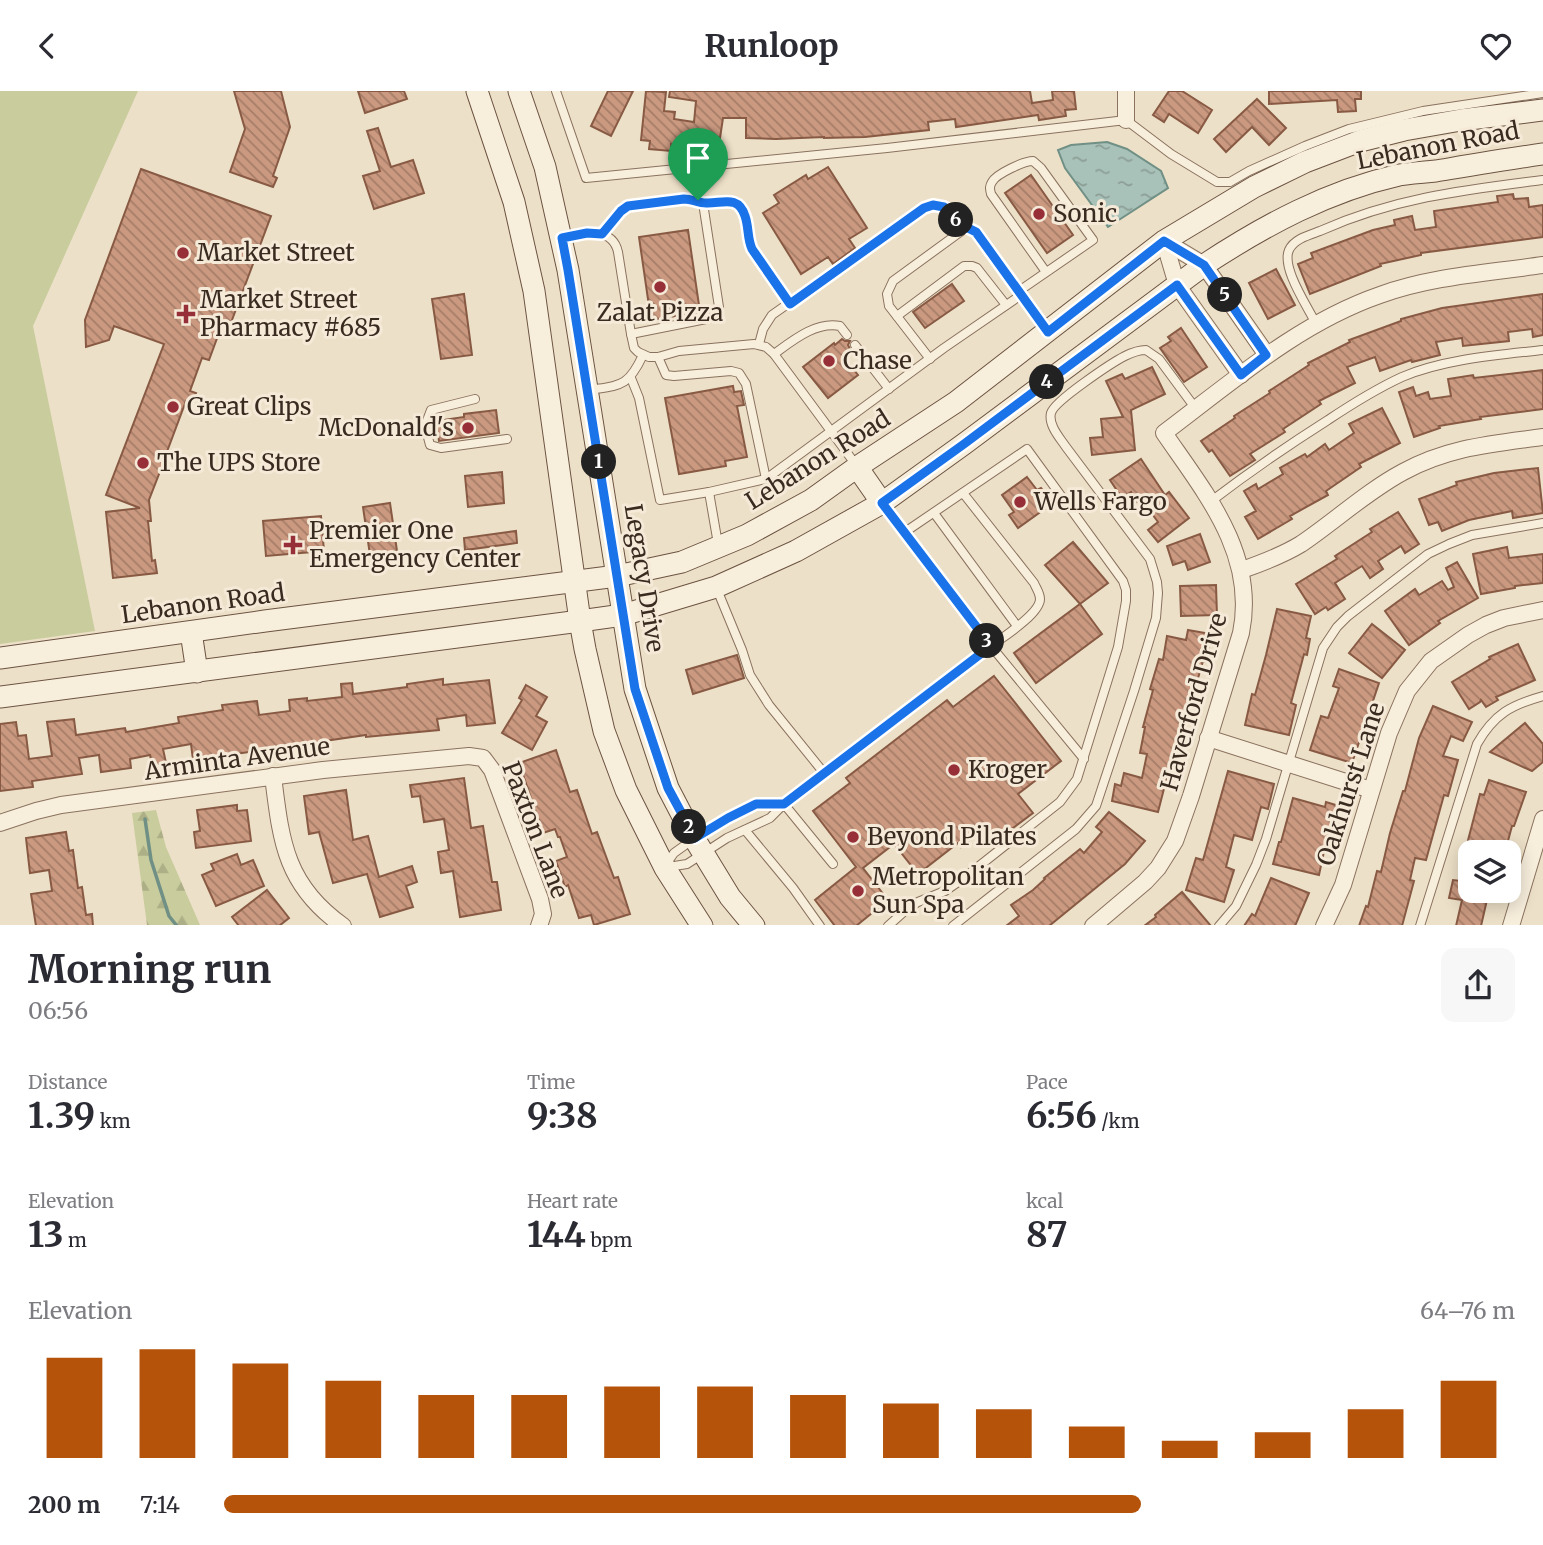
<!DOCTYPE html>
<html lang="en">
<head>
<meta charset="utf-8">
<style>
	body { margin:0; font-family:Merriweather,serif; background:#f7f7f7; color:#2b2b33; height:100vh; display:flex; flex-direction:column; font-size:26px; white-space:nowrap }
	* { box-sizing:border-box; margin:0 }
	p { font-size:23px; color:#7c7c81 }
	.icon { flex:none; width:38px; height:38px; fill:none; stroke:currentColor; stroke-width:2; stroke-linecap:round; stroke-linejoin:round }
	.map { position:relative; height:834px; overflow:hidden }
	.sheet { display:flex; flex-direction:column; background:#fff; flex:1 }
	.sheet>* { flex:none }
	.buttons { position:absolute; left:1458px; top:749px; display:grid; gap:14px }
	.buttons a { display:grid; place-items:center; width:63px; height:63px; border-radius:14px; background:#fff; box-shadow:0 4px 18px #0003; font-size:35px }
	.pin { position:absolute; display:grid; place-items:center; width:60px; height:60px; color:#fff; margin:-72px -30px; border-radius:50% 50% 50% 0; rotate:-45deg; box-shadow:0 0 7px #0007 }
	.pin .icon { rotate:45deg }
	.km { position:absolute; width:35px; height:35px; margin:-18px; border-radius:50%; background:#222; color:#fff; font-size:19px; line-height:35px; text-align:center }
	.round { display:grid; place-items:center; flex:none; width:74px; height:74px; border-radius:14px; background:#f7f7f7 }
	.headline { display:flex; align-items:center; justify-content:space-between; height:119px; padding:0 28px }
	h1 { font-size:38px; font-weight:700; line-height:52px }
	.stats { display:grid; grid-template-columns:repeat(3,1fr); gap:10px; height:119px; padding:7px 28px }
	.stats div { display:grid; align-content:center }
	.stats b { font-size:35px; font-weight:700 }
	.stats small { font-size:19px; font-weight:400 }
	.stats p { font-size:19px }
	.chart { height:196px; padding:14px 28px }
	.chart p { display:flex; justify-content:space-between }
	.chart svg { width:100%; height:126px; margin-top:7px; stroke:#b45309; stroke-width:6 }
	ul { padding:0 28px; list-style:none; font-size:23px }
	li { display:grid; grid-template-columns:112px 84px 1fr; align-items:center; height:52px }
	li i { height:18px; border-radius:9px; background:#b45309 }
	header { display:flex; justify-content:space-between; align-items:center; height:91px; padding:0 28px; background:#fff; font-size:32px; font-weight:700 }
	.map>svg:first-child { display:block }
	.green { fill:#c9cc9c }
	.forest { fill:url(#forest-firs) }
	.water { fill:url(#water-ripples); stroke:#709086; stroke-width:2 }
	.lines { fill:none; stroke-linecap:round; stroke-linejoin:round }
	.stream { stroke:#709086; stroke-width:3.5 }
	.building { fill:url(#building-back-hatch); stroke:#885a44; stroke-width:2 }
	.service-casing { stroke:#89725e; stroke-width:10 }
	.minor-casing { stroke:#89725e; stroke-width:18 }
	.secondary-casing { stroke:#6b5341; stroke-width:23 }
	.service { stroke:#f8eedc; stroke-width:8 }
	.minor { stroke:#f8eedc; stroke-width:16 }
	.secondary { stroke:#f8eedc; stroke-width:21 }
	.route-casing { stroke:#fff; stroke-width:14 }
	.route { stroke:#1a73e8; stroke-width:9 }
	.poi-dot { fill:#962f37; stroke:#f5ead8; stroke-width:2.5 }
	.labels { text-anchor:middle; stroke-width:6; stroke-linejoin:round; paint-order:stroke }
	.street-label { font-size:24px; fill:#3a2b21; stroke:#f5ead8 }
	.poi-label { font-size:24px; fill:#3a2b21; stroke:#f5ead8; text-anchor:start }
</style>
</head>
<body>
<header><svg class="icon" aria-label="back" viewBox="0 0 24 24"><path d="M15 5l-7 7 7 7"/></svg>Runloop<svg class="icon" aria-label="heart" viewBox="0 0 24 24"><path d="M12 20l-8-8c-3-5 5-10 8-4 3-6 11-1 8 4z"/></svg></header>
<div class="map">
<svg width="1543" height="835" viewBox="0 0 1543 835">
	<defs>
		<pattern id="forest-firs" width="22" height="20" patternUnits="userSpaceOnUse" patternTransform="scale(1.75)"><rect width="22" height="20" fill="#c9cc9c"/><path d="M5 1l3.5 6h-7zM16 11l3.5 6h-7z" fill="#adaf86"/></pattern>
		<pattern id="water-ripples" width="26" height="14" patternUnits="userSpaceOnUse" patternTransform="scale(1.75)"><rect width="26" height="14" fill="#a9c2b9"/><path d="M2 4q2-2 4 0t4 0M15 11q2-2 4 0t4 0" fill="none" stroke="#8b9e96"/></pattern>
		<pattern id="building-back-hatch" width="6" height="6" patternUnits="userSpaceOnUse" patternTransform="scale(1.75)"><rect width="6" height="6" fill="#ca9980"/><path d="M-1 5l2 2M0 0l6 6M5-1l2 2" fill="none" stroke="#a57d68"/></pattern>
	</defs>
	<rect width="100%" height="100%" fill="#ede0c8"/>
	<polygon class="green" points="0,0 138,0 33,235 95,540 0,553"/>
	<polygon class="forest" points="156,719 166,756 200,834 147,834 132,722"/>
	<polygon class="water" points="1107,51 1127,58 1161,80 1168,97 1108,136 1065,77 1058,59 1071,54"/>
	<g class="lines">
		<polyline class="stream" points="145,728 151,769 169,825 177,835"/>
	</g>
	<g class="building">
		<polygon points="234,0 281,0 290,36 273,85 277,87 273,96 230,81 245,38"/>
		<polygon points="358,0 404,0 407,8 365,22"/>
		<polygon points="608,0 633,0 611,45 591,35"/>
		<polygon points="646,0 666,1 664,20 675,21 674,28 694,31 696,10 669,6 670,0 1030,0 1032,12 1053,9 1052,0 1074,0 1076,18 1065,19 1066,25 1039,29 1038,24 956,36 955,28 928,31 929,39 865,46 824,47 824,46 776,48 746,47 746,27 723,27 720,47 701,44 699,56 671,53 671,60 649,58 650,50 641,49"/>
		<polygon points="1169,0 1182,0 1212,19 1198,42 1169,23 1164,31 1153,24"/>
		<polygon points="1269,0 1361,0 1361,8 1355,8 1356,20 1338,21 1337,9 1269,13"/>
		<polygon points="1257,8 1286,37 1269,54 1252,36 1226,61 1214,48"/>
		<polygon points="378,37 391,76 413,69 424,102 374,118 363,85 380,80 367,40"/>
		<polygon points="828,76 867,137 849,148 855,157 833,173 828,166 801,183 763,122 779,112 774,104 806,84 808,88"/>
		<polygon points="141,78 271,125 226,245 219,242 209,269 202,267 190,300 196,302 192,312 186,310 165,366 170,367 165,379 161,378 149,409 151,430 148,430 152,470 155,469 157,482 113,487 106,421 140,417 106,404 164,253 114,235 109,249 86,256 85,229"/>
		<polygon points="1031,84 1073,144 1047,162 1005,102"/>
		<polygon points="1513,103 1514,108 1528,107 1529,116 1543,114 1543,146 1421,162 1421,164 1380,173 1381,175 1310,203 1298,173 1313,167 1311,162 1373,139 1395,134 1394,129 1412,125 1415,139 1436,136 1434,120 1498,111 1497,105"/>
		<polygon points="688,139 700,221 651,229 639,146"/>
		<polygon points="1276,178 1295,214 1268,228 1249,192"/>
		<polygon points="952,193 964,210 925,237 913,221"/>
		<polygon points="464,203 472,264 441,268 432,208"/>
		<polygon points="1543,203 1543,244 1533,246 1532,238 1508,241 1509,250 1463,255 1462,247 1436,251 1440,264 1412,271 1411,269 1380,280 1375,266 1347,276 1355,292 1319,310 1321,313 1283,338 1285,341 1250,363 1255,369 1230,385 1212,359 1209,361 1201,350 1235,327 1234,325 1270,302 1269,300 1309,274 1308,272 1350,251 1349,249 1401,230 1401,228 1442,217"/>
		<polygon points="1181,237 1207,276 1184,291 1160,257 1171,250 1168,246"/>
		<polygon points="842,248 845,250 850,250 848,254 850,258 842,264 858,284 828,307 803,276 834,252 835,254"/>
		<polygon points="1152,276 1165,303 1131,319 1135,359 1092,364 1090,347 1103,346 1101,328 1123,326 1106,290 1122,283 1125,288"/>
		<polygon points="1543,279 1543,318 1480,326 1481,328 1439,335 1440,337 1414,346 1399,301 1413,296 1416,305 1428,301 1430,308 1451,305 1448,288 1473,284 1474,287"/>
		<polygon points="733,295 734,301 741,300 744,314 737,315 747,366 725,370 726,375 679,383 665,307"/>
		<polygon points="1382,317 1400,352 1359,373 1361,376 1326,400 1328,404 1290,425 1292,428 1258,448 1245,426 1256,420 1244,400 1256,393 1258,398 1283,383 1280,377 1305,363 1307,366 1325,353 1329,359 1354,342 1349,333"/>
		<polygon points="496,319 499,342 439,350 436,330 464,326 464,323"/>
		<polygon points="1141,368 1165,404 1169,401 1189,427 1158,451 1148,439 1158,431 1141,408 1137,411 1131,401 1122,407 1110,389"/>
		<polygon points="1538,377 1543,422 1513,427 1512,420 1469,429 1442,440 1438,431 1429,434 1419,408 1457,394 1456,391 1494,382"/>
		<polygon points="502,381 504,412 468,416 465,385"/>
		<polygon points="1027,386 1037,399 1041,397 1053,412 1018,437 1009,424 1014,421 1002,404"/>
		<polygon points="390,412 397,460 370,464 363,416"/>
		<polygon points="1398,421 1419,453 1405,462 1401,455 1378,470 1383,478 1370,487 1362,475 1335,492 1345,508 1328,519 1326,516 1315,523 1296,493 1337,468 1335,465 1372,441 1370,438"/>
		<polygon points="321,425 324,460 266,465 263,430"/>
		<polygon points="516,440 517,452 465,459 464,447"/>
		<polygon points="1200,443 1210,471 1188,479 1185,470 1173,474 1167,455"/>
		<polygon points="1073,451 1108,492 1080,513 1045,474"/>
		<polygon points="1507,456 1509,467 1543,463 1543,492 1515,495 1515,497 1481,503 1473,463"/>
		<polygon points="1457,471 1478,507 1438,530 1440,532 1409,554 1385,520 1415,498 1419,504 1442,490 1448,499 1454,496 1446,477"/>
		<polygon points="1216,494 1217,524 1181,525 1180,495"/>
		<polygon points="1080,513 1102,543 1036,592 1014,562"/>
		<polygon points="1277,518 1311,525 1306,547 1310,548 1307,564 1304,563 1291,612 1296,614 1289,644 1245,634 1252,603 1255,604 1266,564"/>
		<polygon points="1372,533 1405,559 1382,587 1349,562"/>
		<polygon points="1188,539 1211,543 1206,571 1203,570 1181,646 1178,645 1170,686 1167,686 1158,721 1112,710 1115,693 1121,695 1124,682 1142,687 1147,663 1140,662 1145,636 1143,636 1153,599 1150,598 1159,568 1163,569 1167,545 1186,549"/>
		<polygon points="1518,553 1535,589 1496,606 1498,609 1486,616 1481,609 1480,611 1469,618 1452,591 1490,568 1489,566"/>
		<polygon points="737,564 744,587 693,603 686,579"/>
		<polygon points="1339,578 1379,592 1352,672 1310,659 1321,625 1328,627 1339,597 1333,595"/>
		<polygon points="994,585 1061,670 1018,703 1033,722 996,750 986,737 961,756 958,752 918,783 894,753 863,777 888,809 856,835 835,835 815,809 856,776 813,720 850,692 846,687 947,609 953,616"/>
		<polygon points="443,588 443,594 489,589 495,632 467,635 466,624 437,628 439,639 366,646 366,644 193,669 191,653 163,658 166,672 152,674 150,664 130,668 131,677 101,681 99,664 79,667 82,683 32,690 33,696 0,700 0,633 16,631 18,645 26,644 29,668 52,665 47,631 74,628 76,644 125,637 126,641 179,632 178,626 223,619 222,614 257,610 259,624 290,620 289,609 307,607 307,610 342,606 341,593 352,592 353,603 407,596 407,593"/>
		<polygon points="526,594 547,606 536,625 547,631 532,659 502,642 522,609 519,607"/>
		<polygon points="1433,615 1472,631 1463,650 1451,645 1443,665 1458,669 1448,705 1444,704 1426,769 1415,767 1410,789 1414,790 1402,835 1359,835 1366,815 1368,816 1377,780 1381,781 1390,742 1403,700 1405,700 1419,647"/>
		<polygon points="1525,632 1543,653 1543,671 1532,680 1490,661"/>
		<polygon points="556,659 570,701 577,699 592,743 597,741 614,787 618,786 630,823 594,834 591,824 579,827 568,794 565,796 556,770 567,766 560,746 558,746 555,738 543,742 519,672"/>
		<polygon points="1228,680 1274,693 1268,718 1261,716 1252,749 1234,744 1226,776 1234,779 1224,811 1186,799 1196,767 1203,769"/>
		<polygon points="464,687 471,737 483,735 492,791 497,791 501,819 460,826 453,780 441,782 438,761 449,759 444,728 424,731 420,705 412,706 410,694"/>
		<polygon points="1489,689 1526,701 1514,735 1512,735 1505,761 1465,761 1480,703 1484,704"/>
		<polygon points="346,699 353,749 368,745 379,786 412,775 417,791 406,795 413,816 380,826 367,783 333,792 319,741 309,743 304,705"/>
		<polygon points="1293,707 1325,716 1326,711 1339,715 1330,747 1327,746 1319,784 1273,773 1279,751 1281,751"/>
		<polygon points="237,714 237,720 247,719 251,750 196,757 194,741 200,740 197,719"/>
		<polygon points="1109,721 1145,750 1125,773 1049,835 1006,835 1019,825 1011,814 1033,799 1045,788 1044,787 1080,758 1084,762 1102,741 1096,736"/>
		<polygon points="66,741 69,760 73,759 78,797 82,796 86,824 92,823 93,835 36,835 31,803 52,800 49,779 30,782 26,747"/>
		<polygon points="237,763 241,774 253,769 264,795 216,815 202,784 214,779 211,773"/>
		<polygon points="1466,770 1470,771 1470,800 1489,800 1481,835 1456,835 1462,809 1449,807 1453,789 1461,790"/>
		<polygon points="1271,787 1309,802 1295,835 1244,835 1252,823 1255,825"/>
		<polygon points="267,799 289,827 279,835 239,835 232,826"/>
		<polygon points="1182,801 1211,835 1144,835 1156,826 1155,824"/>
	</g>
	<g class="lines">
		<g class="service-casing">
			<g id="service">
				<polyline points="556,0 586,87 887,57 1126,29 1171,63 1217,91 1230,91 1249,80 1305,55 1349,38 1423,20 1543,2"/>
				<path d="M602,143L621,120L628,115C641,112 681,106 693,108C697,109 700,111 704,112C718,115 733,103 744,121C750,131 747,147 752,158L790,213"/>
				<path d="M562,147C582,143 612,134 618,161L631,243L634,257L638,261L649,266H658L679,260L754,253L766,256L774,263L856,374"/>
				<path d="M1019,200L1093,149L1041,77L1033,70C1024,70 996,83 992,91C989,96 990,98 991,103L1046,181"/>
				<polyline points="897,225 964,175 972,175 977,177 1006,214"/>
				<path d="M1316,233C1308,216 1281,177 1289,159C1294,148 1309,144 1320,140C1394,107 1463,99 1543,89"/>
				<polyline points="631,243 711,227 717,223 719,216 703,112"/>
				<polyline points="759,253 763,238 772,224 924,117 936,113 944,115 950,120 958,132 976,141 1047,239"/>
				<polyline points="855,254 889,298"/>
				<path d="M774,263C792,250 816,230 840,235L847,244"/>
				<polyline points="658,266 666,284 674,285 731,280 739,282 746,293 766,388"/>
				<polyline points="930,268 889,215 887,203 893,190 967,136"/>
				<polyline points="631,287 639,307 660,409 709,401 766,388 944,257 1021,204"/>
				<path d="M589,299C621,294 628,296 643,264"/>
				<polyline points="475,308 431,319 425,335 430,354 441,357 507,348"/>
				<polyline points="709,401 718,453"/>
				<path d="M963,402L1034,492C1036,497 1040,502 1040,508C1040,523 1003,546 991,555L1084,668"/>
				<path d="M1210,411C1248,382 1287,355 1328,329C1352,313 1376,298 1402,286C1444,268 1498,264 1543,259"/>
				<polyline points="934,422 1017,535"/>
				<polyline points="716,496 742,559 750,584 757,595 769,614 824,682"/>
				<polyline points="745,739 793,797 820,835"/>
				<polyline points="667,772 674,762 702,742 743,719 756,713 784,713 833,773"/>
				<polyline points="668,776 687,773 727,747 770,727 784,713 991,555 884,414"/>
				<polyline points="888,835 907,818 918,811 945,800 964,787 1060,711 1077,688 1118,556 1126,510 1126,499 1123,490 1027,358 905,441"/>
				<path d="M953,835L1076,738L1096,715L1134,600L1156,527L1158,502L1157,491L1150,468L1066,356C1060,347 1048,334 1051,322C1054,310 1113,271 1125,265C1133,261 1139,259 1146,259L1159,268L1196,318"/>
				<polyline points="1219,835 1236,815 1256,774 1266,748 1323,557 1337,536 1348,525 1428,463 1449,453 1472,444 1543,432"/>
				<path d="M1420,835L1477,653C1494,623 1511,614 1543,605"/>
			</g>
		</g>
		<g class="minor-casing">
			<g id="minor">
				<polyline points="1126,29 1126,0"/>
				<polyline points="1164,150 1177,194 1241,284"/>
				<polyline points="1164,150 1204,174 1267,264"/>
				<path d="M1242,479C1262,472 1283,464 1301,453C1335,430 1366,401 1403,381C1449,356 1492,353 1543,346"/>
				<polyline points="1208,647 1371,699"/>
				<path d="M273,685C281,750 285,794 343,835"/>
				<polyline points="0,732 36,720 61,714 323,679 469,665 483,667 492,679 540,808 543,823 539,835"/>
				<path d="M1093,835L1145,791L1158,777L1175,750L1191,705L1241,542C1257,464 1206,403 1164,342C1232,291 1299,232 1380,204C1432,185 1489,182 1543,174"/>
				<polyline points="1324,835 1343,794 1389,642 1407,600 1431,570 1468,544 1486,534 1504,527 1543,519"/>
				<polyline points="1511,835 1543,728"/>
			</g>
		</g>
		<g class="secondary-casing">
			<g id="secondary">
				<polyline points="477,0 514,111 534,200 580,530 585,558 604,640 626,699 665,777 702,835"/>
				<polyline points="519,0 545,76 568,179 635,598 668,697 694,747 730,806 754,835"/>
				<polyline points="857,376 882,412"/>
				<polyline points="191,541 197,581"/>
				<polyline points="0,567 265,530 617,485 682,471 747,444 811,409 857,376 956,311 1164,150 1254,96 1305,71 1360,50 1404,39 1461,29 1543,19"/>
				<path d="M0,606L580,530L623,524L716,496L796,460L882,412L964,353L1204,174C1265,134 1328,100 1399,84C1411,82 1424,81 1436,80C1472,74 1507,68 1543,63"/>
			</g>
		</g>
		<use href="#service" class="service"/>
		<use href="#minor" class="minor"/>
		<use href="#secondary" class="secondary"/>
	</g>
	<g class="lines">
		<g class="route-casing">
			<path id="route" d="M684,108C692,108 698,112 706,112C721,113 738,103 745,125C749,136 747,147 752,158L790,213L924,117L933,114L944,116L950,120L958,132L976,141L1048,241L1164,150L1204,174L1266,264L1241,284L1177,194L964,353L882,412L991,555L784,713H756L728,727L695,747L668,697L635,598L568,179L562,147L587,142L602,143L621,120L628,115Z"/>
		</g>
		<use href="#route" class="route"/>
	</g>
	<g class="poi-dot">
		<circle cx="1039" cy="123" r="7"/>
		<circle cx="183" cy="162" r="7"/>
		<circle cx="660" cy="196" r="7"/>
		<path d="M182.5 212.5h7v7h7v7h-7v7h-7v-7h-7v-7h7z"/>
		<circle cx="829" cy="270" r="7"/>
		<circle cx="173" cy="316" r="7"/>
		<circle cx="468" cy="337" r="7"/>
		<circle cx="143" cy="372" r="7"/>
		<circle cx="1020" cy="411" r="7"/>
		<path d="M289.5 443.5h7v7h7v7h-7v7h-7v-7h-7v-7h7z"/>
		<circle cx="954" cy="679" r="7"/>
		<circle cx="853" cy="746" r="7"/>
		<circle cx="858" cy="800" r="7"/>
	</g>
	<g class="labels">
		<g class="street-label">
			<text transform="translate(1438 55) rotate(-11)" y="8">Lebanon Road</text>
			<text transform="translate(818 369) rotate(-32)" y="8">Lebanon Road</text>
			<text transform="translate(644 487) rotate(81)" y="8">Legacy Drive</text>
			<text transform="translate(203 513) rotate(-8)" y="8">Lebanon Road</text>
			<text transform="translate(1194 611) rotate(-74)" y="8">Haverford Drive</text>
			<text transform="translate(237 668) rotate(-8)" y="8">Arminta Avenue</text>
			<text transform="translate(1351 693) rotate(-72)" y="8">Oakhurst Lane</text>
			<text transform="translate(535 739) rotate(69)" y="8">Paxton Lane</text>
		</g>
		<g class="poi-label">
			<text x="1053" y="131">Sonic</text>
			<text x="197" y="170">Market Street</text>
			<text x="200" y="217">Market Street<tspan x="200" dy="28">Pharmacy #685</tspan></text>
			<text x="660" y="230" text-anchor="middle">Zalat Pizza</text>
			<text x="843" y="278">Chase</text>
			<text x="187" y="324">Great Clips</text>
			<text x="454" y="345" text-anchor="end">McDonald's</text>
			<text x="157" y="380">The UPS Store</text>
			<text x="1034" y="419">Wells Fargo</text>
			<text x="309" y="448">Premier One<tspan x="309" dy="28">Emergency Center</tspan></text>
			<text x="968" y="687">Kroger</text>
			<text x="867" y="754">Beyond Pilates</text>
			<text x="872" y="794">Metropolitan<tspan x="872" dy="28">Sun Spa</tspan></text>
		</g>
	</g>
</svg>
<div class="buttons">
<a><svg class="icon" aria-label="layers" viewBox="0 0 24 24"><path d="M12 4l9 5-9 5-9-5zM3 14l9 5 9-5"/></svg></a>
</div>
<div class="pin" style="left:698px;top:109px;background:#1e9e55"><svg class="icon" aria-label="arrive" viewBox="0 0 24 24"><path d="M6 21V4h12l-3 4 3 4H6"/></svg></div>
<b class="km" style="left:599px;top:371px">1</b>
<b class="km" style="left:689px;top:736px">2</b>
<b class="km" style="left:987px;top:550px">3</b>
<b class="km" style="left:1047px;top:291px">4</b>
<b class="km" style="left:1225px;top:204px">5</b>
<b class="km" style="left:956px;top:129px">6</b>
</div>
<section class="sheet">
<div class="headline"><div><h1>Morning run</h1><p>06:56</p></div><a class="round"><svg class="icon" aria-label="share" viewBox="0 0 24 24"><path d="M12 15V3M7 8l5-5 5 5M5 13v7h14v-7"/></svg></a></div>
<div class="stats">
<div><p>Distance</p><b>1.39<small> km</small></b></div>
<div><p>Time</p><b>9:38</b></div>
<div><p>Pace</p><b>6:56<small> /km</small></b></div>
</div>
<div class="stats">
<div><p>Elevation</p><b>13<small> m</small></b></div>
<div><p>Heart rate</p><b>144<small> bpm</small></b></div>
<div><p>kcal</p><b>87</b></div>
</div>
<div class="chart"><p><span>Elevation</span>64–76 m</p>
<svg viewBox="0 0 160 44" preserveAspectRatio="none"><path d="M5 44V9M15 44V6M25 44V11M35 44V17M45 44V22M55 44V22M65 44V19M75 44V19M85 44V22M95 44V25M105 44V27M115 44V33M125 44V38M135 44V35M145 44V27M155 44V17"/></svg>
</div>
<ul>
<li><b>200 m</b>7:14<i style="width:71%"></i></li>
</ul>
</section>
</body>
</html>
